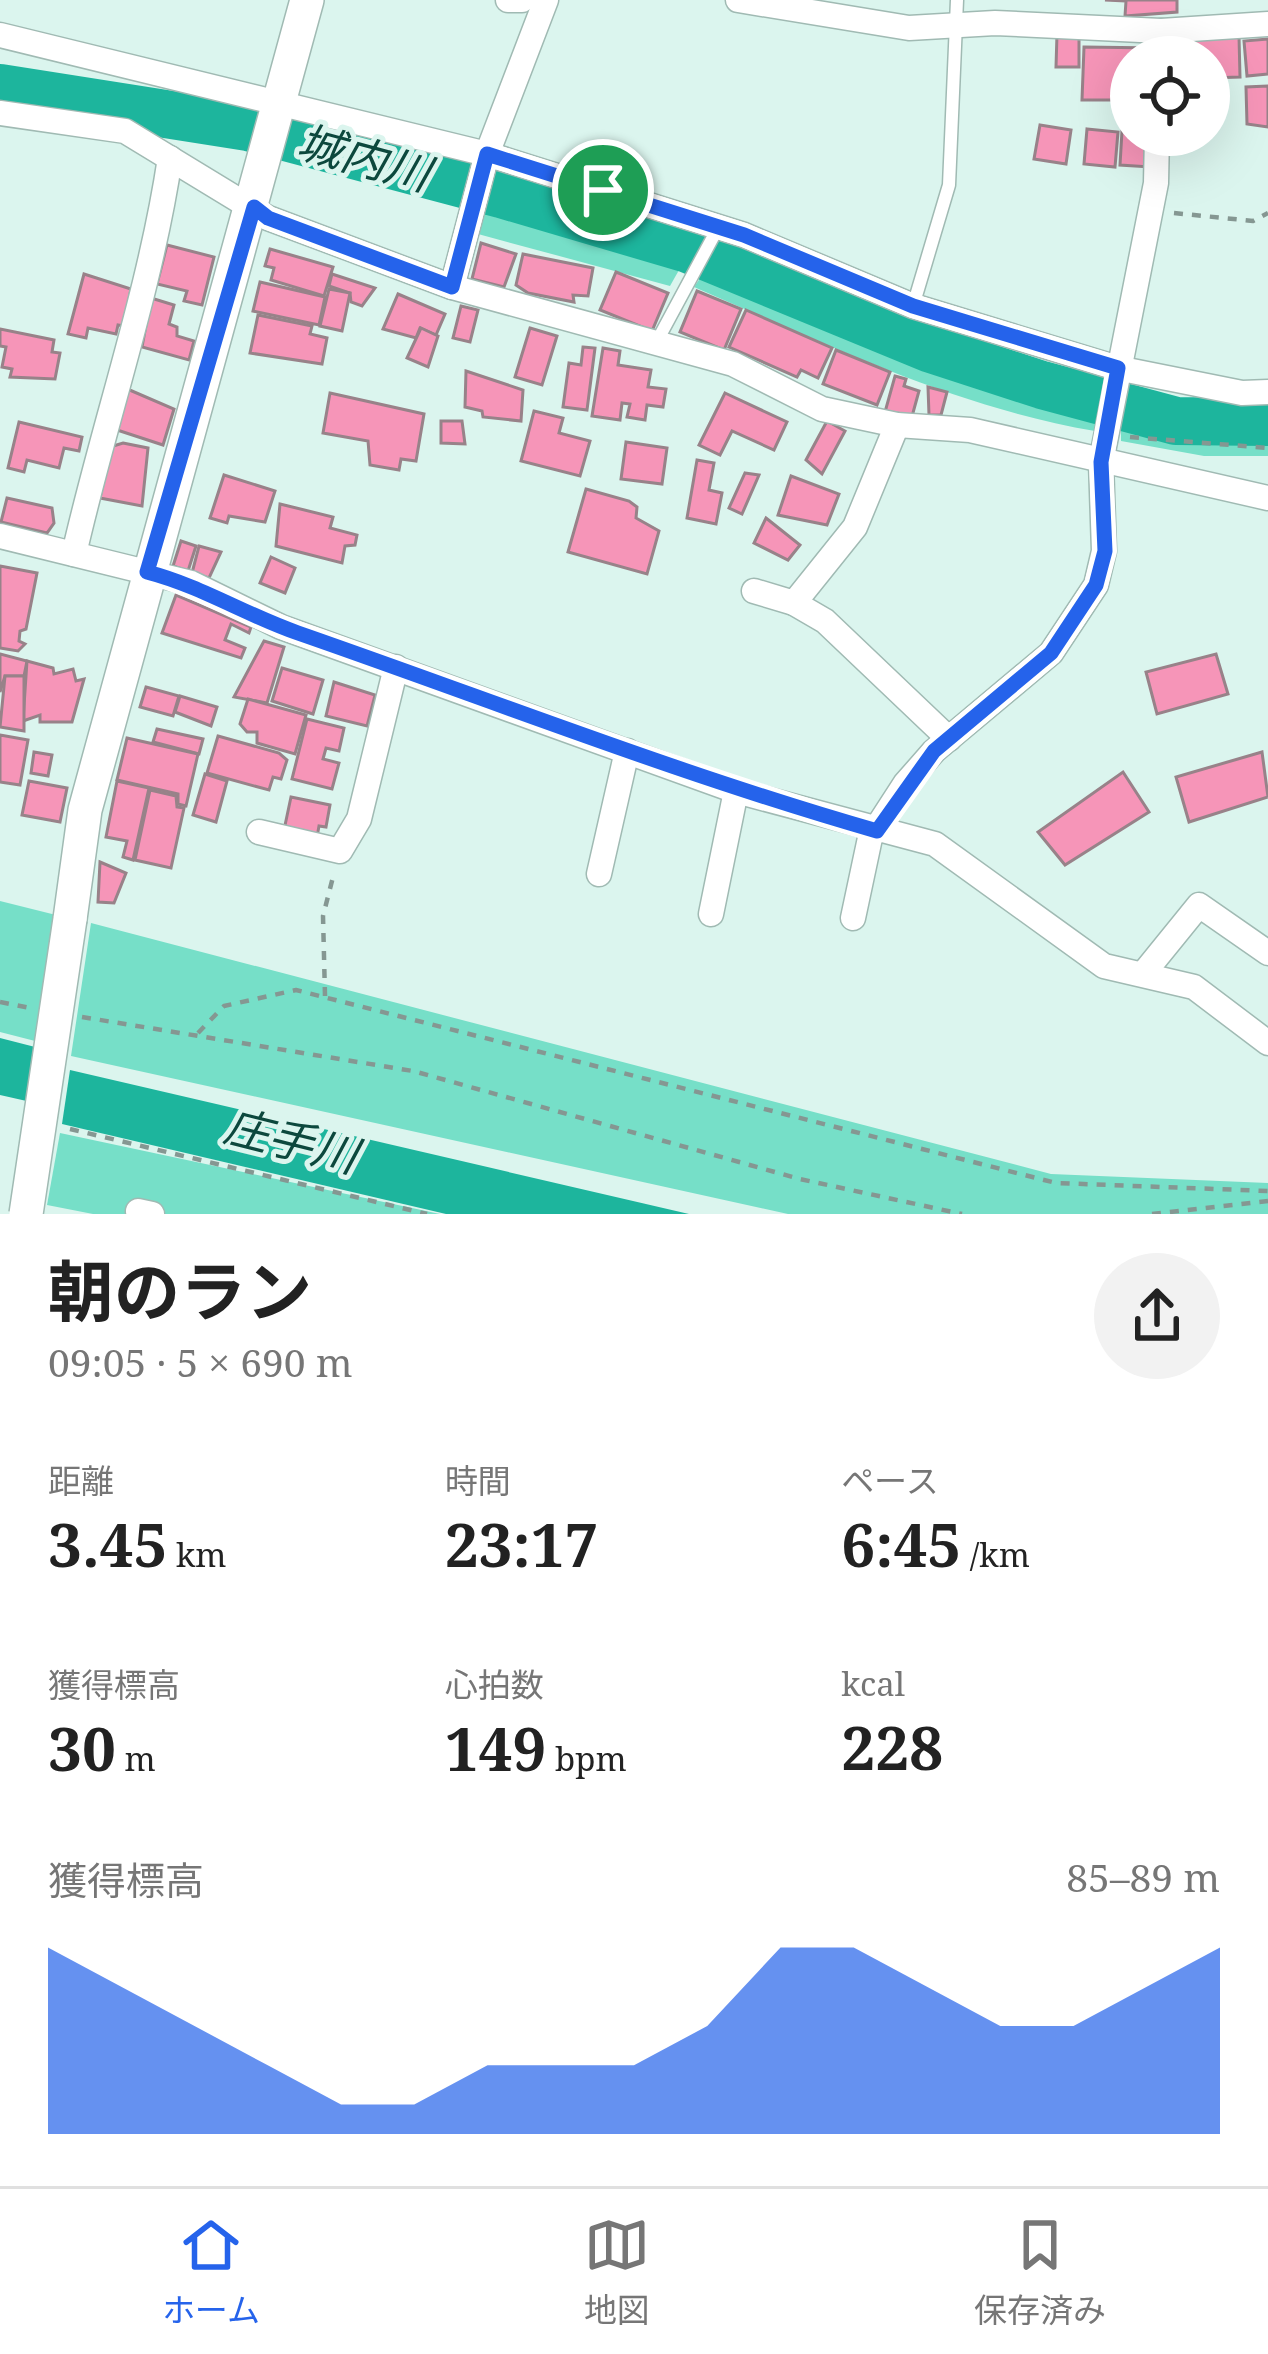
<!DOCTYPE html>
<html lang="ja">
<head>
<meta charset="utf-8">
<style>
	body { margin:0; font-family:"Noto Serif","Noto Sans JP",serif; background:#f2f2f2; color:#222; height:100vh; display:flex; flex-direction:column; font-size:45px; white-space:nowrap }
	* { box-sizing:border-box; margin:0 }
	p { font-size:39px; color:#767676 }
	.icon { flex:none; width:66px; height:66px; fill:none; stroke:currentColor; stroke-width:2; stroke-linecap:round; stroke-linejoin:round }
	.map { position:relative; height:1214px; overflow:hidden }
	.sheet { display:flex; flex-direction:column; background:#fff; flex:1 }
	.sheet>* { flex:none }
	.tools { position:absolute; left:1110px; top:36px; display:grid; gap:24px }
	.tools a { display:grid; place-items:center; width:120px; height:120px; border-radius:50%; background:#fff; box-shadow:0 12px 48px #0002; font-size:60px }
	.pin { position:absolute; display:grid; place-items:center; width:102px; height:102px; color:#fff; margin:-51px; border:6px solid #fff; border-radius:50%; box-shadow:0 3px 12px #0007 }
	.round { display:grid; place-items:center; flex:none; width:126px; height:126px; border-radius:63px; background:#f2f2f2 }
	.overview { display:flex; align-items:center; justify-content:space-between; height:204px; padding:0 48px }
	h1 { font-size:66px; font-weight:700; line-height:90px }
	.metrics { display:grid; grid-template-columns:repeat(3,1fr); gap:18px; height:204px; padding:12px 48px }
	.metrics div { display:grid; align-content:center }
	.metrics b { font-size:60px; font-weight:700 }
	.metrics small { font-size:33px; font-weight:400 }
	.metrics p { font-size:33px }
	.chart { height:336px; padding:24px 48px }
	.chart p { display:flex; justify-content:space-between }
	.chart svg { width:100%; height:216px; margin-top:12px; fill:#2563eb; opacity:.7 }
	.tabs { display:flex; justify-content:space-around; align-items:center; height:168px; border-top:3px solid #e0e0e0; background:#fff; font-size:33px; color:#767676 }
	.tabs a { display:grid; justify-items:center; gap:6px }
	.tabs .current { color:#2563eb }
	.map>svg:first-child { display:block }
	.green { fill:#76dfc8 }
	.water { fill:#1db59d }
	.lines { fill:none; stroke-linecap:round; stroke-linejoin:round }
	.river { stroke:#1db59d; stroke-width:48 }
	.building { fill:#f695b8; stroke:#988289; stroke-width:3 }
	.lane-casing { stroke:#a0bab3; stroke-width:15 }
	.street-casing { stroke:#a0bab3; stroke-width:27 }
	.secondary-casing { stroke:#a0bab3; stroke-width:36 }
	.path { stroke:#859792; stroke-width:4.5; stroke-dasharray:9 9; stroke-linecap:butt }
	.lane { stroke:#fff; stroke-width:12 }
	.street { stroke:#fff; stroke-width:24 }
	.secondary { stroke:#fff; stroke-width:33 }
	.secondary-bridge-casing { stroke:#a0bab3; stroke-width:36; stroke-linecap:butt }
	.secondary-bridge { stroke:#fff; stroke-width:33 }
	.route-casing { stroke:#fff; stroke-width:24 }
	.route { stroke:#2563eb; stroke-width:15 }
	.labels { text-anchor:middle; stroke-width:10; stroke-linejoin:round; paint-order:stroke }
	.water-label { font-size:45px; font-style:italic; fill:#0c483d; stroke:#dbf5ee }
</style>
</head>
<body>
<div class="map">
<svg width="1268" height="1214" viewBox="0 0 1268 1214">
	<rect width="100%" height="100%" fill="#dbf5ee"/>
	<g class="green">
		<polygon points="486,207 683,263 670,286 478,234"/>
		<path d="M705,271C835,326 963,378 1100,412L1095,431C954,407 824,343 694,287Z"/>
		<polygon points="1121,418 1198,429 1268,429 1268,456 1204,456 1121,441"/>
		<polygon points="0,901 56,915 39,1042 0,1032"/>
		<polygon points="91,923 1051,1174 1268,1183 1268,1214 788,1214 71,1056"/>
		<polygon points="60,1133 440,1214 93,1214 47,1205"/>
	</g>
	<g class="water">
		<polygon points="0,1038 39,1048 31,1102 0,1095"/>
		<polygon points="70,1070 689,1214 446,1214 62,1124"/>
	</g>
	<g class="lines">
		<polyline class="river" points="0,88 248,127 501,194 688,249 931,349 1042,385 1176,421 1268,422"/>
	</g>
	<g class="building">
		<polygon points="1105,0 1177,0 1177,12 1125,16 1126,1"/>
		<polygon points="1057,34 1079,34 1079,67 1056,67"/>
		<polygon points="1239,36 1240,77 1209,78 1209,57 1165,54 1164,37"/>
		<polygon points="1268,39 1268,74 1247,76 1244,41"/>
		<polygon points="1084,47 1156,48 1156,57 1131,57 1131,100 1082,100"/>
		<polygon points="1268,86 1268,127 1247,124 1246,87"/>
		<polygon points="1040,125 1071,130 1066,164 1034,159"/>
		<polygon points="1087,129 1118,132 1115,167 1084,164"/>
		<polygon points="1122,131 1152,135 1150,167 1120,165"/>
		<polygon points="481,243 516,254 504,287 472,279"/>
		<polygon points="167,245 214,257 202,305 184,301 187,291 157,284"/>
		<polygon points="270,249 333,267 324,296 271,280 274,268 265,266"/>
		<polygon points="523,254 593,268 588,296 573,295 574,302 528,293 516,285"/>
		<polygon points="616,272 668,293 652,331 600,310"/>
		<polygon points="84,274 131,289 124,326 118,325 116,334 88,328 86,338 68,334"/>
		<polygon points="332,274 375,288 362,306 351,302 350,293 329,286"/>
		<polygon points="260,282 325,297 319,325 253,311"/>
		<polygon points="329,289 350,293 342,331 320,326"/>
		<polygon points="697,291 741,309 724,350 680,332"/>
		<polygon points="398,294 445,314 436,335 420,328 416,338 383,329"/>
		<polygon points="151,298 174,305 169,324 177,327 177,336 194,341 189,360 142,347"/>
		<polygon points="461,306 478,310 470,342 453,338"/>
		<polygon points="746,310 832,348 818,378 801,370 797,377 729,347"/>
		<polygon points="258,315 312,326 310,334 327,338 322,364 250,353"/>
		<polygon points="421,328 438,336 428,367 407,358"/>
		<polygon points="530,328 557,336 542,385 515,377"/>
		<polygon points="0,329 54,340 52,352 60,353 55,379 10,377 12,369 2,367 6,347 0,346"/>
		<polygon points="583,347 595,348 587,410 563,407 569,363 581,365"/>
		<polygon points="603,348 620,351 618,365 651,370 648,387 666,389 663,407 647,405 645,420 627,417 630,404 622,403 620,420 592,416"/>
		<polygon points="836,350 890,372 877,405 823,384"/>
		<polygon points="466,371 523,390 521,421 483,417 482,411 465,407"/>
		<polygon points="895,376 906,379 904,386 919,391 911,420 885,412"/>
		<polygon points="928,387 947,392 941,415 929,415"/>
		<polygon points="125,388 174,409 163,445 111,428"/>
		<polygon points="330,393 424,414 416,461 401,459 399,470 370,465 368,441 323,433"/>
		<polygon points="725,393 787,422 774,450 732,431 720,455 699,445"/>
		<polygon points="534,411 563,418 559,433 590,441 580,476 521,461"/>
		<polygon points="441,421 462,421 465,444 441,443"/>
		<polygon points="827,421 845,431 822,474 806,460"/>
		<polygon points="19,422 82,437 79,451 64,448 59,468 27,460 24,472 8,468"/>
		<polygon points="626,442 667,448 662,484 621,479"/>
		<polygon points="123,443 148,448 142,506 100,498 110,447"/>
		<polygon points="697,460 714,463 709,490 722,493 716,524 687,518"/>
		<polygon points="745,473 759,475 742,514 729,508"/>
		<polygon points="224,475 275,491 265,522 229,516 227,523 210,518"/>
		<polygon points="791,476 839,494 827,525 778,515"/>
		<polygon points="586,489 629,501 637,507 636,518 659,531 647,574 568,552"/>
		<polygon points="7,498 52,508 54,523 47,533 1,522"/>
		<polygon points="280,504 333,517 330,528 357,535 355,545 345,546 342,563 276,546"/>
		<polygon points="766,518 800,545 788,560 754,543"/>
		<polygon points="181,541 196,546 188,571 173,566"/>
		<polygon points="199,546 221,552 209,578 192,573"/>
		<polygon points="271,557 295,568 285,593 260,583"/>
		<polygon points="0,566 37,573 26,629 20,631 19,641 25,644 18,651 0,648"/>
		<polygon points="176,595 251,627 249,633 231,624 225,640 245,648 241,658 162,633"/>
		<polygon points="264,641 284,647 267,703 234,697"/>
		<polygon points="0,654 27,661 24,676 5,676 0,692"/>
		<polygon points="1216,654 1228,694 1157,714 1146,672"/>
		<polygon points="27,661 53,668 54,674 73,669 76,681 84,679 72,722 40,722 40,715 23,721"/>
		<polygon points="282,668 323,680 313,714 272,701"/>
		<polygon points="5,676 24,676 24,731 0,727"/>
		<polygon points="334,682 375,695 367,726 326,716"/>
		<polygon points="146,687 179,696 173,716 140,707"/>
		<polygon points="180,696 217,707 211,726 175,712"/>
		<polygon points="248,699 306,715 295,754 257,743 257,732 247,732 240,724"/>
		<polygon points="307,719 344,728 339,751 326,748 323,759 339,763 332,789 292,779"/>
		<polygon points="157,729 203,739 199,754 153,742"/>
		<polygon points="0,735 28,740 20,785 0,782"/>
		<polygon points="218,736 279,753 287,760 281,779 273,777 269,790 207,773"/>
		<polygon points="127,738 198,754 186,806 178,804 178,794 117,780"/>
		<polygon points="34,752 52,755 48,776 31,773"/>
		<polygon points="1262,752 1268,797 1189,822 1176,777"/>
		<polygon points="1123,772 1149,812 1065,865 1038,832"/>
		<polygon points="205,774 227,781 216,822 193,815"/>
		<polygon points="29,781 67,788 60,822 22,815"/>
		<polygon points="117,781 149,788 133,860 123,857 127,841 106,837"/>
		<polygon points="150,790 176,796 177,807 184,808 171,868 135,860"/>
		<polygon points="291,797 330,805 326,827 319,826 317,837 284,830"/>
		<polygon points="100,862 126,873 114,903 98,902"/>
	</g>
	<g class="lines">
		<g class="lane-casing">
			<g id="lane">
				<polyline points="913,306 949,185 957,0"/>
				<polyline points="656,343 719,226"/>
			</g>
		</g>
		<g class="street-casing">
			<g id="street">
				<polyline points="508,0 522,0"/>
				<polyline points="738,0 909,28 995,23 1161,31 1268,24"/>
				<polyline points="0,35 487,154 744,235 913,306 1117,368 1242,393 1268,392"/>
				<polyline points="1160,57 1161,31"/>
				<polyline points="0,113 125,131 268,218 452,287 733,364 822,409 897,425 970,430 1268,498"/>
				<polyline points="452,287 487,154 546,0"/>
				<polyline points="0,536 191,583 281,627 736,791 935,844 1104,966 1194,987 1268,1043"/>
				<path d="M74,554C104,422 150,292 170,158"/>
				<polyline points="754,591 794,603 855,527 897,425"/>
				<polyline points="794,603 825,621 949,739"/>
				<polyline points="259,832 340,851 359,819 396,667"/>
				<polyline points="599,874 627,751"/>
				<polyline points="711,914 736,791"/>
				<polyline points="853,918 870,838 905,784 934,751 1051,653 1096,585 1104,551 1101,462 1156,183 1157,135"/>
				<polyline points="1143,974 1199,905 1268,953"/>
				<polyline points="138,1211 152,1214"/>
			</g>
		</g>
		<g class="secondary-casing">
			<polyline id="secondary" points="70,919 85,810 307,0"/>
		</g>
		<g class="path">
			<polyline points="1174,213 1253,221 1268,213"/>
			<polyline points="1130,437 1268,448"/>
			<polyline points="325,996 323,916 333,877"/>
			<polyline points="0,1002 30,1008"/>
			<polyline points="82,1017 413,1071 800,1179 962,1214"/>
			<polyline points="198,1033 224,1006 296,990 1056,1183 1268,1191"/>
			<polyline points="70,1129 427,1214"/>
			<polyline points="1152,1214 1268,1201"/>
		</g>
		<use href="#lane" class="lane"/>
		<use href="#street" class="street"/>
		<use href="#secondary" class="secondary"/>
		<g class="secondary-bridge-casing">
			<polyline id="secondary-bridge" points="26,1214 70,919"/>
		</g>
		<use href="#secondary-bridge" class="secondary-bridge"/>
	</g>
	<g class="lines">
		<g class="route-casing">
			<path id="route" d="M487,154L744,235L913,306L1118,368L1101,462L1105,551L1096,585L1051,653L934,751L877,831C681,775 491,700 298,633C246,615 201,586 147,572L254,207L268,218L452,287Z"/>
		</g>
		<use href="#route" class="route"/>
	</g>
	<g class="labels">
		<g class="water-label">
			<text transform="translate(364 158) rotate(15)" y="16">城内川</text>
			<text transform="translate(291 1141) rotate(14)" y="16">庄手川</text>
		</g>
	</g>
</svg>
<div class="tools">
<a><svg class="icon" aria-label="locate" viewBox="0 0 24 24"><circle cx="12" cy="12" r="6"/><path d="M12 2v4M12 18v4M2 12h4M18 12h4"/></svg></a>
</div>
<div class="pin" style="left:603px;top:190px;background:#1e9e55"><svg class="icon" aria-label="arrive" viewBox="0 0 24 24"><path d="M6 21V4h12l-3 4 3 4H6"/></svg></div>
</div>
<section class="sheet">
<div class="overview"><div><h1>朝のラン</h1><p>09:05 · 5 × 690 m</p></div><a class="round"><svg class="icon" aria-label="share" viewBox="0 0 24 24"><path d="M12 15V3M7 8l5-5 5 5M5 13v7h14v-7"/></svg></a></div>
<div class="metrics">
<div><p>距離</p><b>3.45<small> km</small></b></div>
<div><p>時間</p><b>23:17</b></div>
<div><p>ペース</p><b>6:45<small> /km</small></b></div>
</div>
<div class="metrics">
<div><p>獲得標高</p><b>30<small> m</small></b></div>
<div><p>心拍数</p><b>149<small> bpm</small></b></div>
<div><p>kcal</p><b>228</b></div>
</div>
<div class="chart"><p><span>獲得標高</span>85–89 m</p>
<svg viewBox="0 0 160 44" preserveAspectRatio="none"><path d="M0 44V6L10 14L20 22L30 30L40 38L50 38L60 30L70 30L80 30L90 22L100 6L110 6L120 14L130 22L140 22L150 14L160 6V44z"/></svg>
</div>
</section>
<nav class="tabs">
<a class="current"><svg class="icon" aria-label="home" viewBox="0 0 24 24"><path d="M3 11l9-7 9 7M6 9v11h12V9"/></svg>ホーム</a>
<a><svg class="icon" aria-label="map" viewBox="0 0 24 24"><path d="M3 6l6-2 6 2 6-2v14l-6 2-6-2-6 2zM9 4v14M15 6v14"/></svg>地図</a>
<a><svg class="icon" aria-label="saved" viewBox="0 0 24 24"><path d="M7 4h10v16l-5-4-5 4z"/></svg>保存済み</a>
</nav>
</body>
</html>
